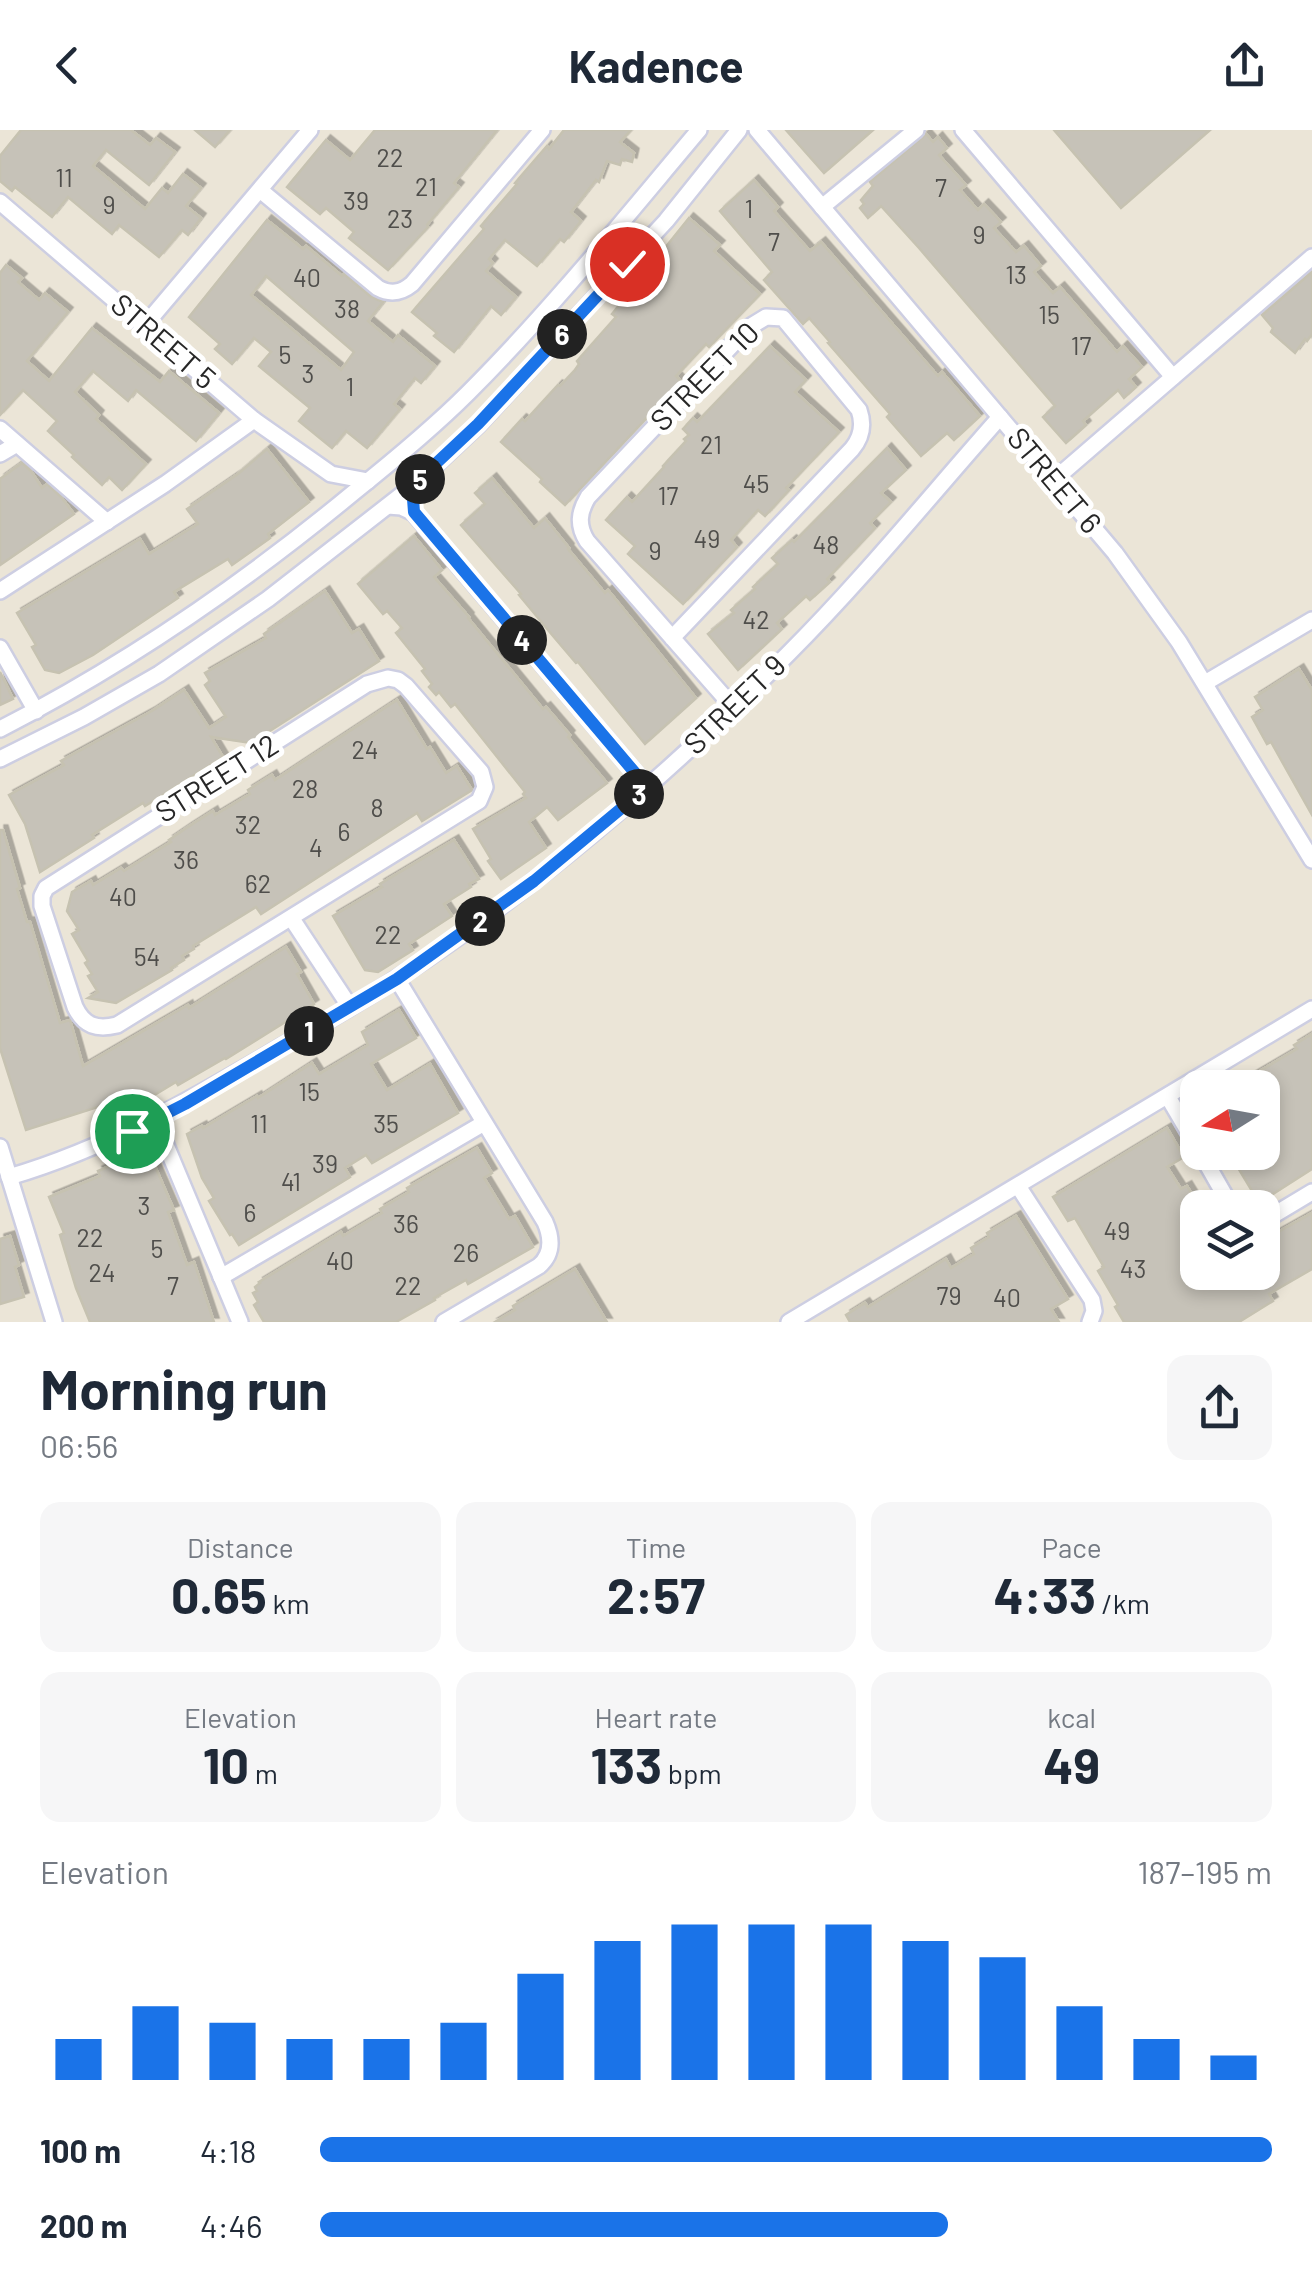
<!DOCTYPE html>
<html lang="en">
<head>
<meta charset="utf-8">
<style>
	body { margin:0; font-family:Barlow,sans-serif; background:#f6f6f7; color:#1f2937; height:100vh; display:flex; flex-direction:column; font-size:38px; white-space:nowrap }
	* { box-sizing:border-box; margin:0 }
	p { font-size:32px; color:#747a83 }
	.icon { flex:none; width:55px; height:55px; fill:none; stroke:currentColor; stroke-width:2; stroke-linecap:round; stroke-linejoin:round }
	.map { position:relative; height:1192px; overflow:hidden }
	.panel { display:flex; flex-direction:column; background:#fff; flex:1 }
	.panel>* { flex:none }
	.needle { width:65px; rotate:259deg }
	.fabs { position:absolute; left:1180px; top:940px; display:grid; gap:20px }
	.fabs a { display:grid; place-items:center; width:100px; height:100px; border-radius:20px; background:#fff; box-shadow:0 5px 15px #0003; font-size:50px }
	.pin { position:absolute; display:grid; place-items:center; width:85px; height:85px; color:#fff; margin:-42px; border:5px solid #fff; border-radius:50%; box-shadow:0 2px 10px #0007 }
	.km { position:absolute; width:50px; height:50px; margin:-25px; border-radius:50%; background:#222; color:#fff; font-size:28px; line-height:50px; text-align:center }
	.round { display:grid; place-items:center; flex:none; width:105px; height:105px; border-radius:20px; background:#f6f6f7 }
	.headline { display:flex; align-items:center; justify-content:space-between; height:170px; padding:0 40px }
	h1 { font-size:55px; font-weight:700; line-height:75px }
	.stats { display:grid; grid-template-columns:repeat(3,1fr); gap:15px; height:170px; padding:10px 40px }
	.stats div { display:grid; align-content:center; border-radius:20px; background:#f6f6f7; text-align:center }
	.stats b { font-size:50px; font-weight:700 }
	.stats small { font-size:28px; font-weight:400 }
	.stats p { font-size:28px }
	.chart { height:280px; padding:20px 40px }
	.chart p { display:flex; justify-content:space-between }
	.chart svg { width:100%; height:180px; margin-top:10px; stroke:#1a73e8; stroke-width:6 }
	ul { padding:0 40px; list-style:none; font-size:32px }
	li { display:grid; grid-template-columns:160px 120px 1fr; align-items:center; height:75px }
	li i { height:25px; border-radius:12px; background:#1a73e8 }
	header { display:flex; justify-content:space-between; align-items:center; height:130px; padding:0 40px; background:#fff; font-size:45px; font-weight:700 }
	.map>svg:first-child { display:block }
	.building { fill:#c6c2b8; stroke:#c6c2b1; stroke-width:2.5; fill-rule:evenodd; filter:url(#shadow) }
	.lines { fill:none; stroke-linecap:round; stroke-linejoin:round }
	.minor-casing { stroke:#cdcee2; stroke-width:20 }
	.minor { stroke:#fff; stroke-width:15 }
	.route-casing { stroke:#fff; stroke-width:20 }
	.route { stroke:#1a73e8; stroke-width:12 }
	.labels { text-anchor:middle; stroke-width:10; stroke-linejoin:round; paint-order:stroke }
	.number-label { font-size:25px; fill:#4f4e4b }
	.street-label { font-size:30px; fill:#272727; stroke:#fff }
</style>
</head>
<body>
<header><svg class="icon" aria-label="back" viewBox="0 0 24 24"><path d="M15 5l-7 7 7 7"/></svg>Kadence<svg class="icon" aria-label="share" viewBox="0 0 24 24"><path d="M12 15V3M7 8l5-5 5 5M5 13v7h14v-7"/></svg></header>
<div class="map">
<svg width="1312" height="1192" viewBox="0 0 1312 1192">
	<defs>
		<filter id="shadow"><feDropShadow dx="4.5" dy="-4.5" stdDeviation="0" flood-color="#0004"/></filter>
	</defs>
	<rect width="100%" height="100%" fill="#ebe5d7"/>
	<g class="building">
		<polygon points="21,0 131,0 150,15 156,8 175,22 149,55 106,20 93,36 145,79 162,58 168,63 183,44 201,58 186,76 201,88 188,105 182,100 159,127 119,95 112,104 68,67 52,87 15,57 12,61 0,51 0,26"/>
		<polygon points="195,0 230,0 215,17"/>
		<polygon points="375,0 497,0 454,53 459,57 427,95 428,97 388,140 349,108 354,102 326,78 320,84 287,57 326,10 350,30"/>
		<polygon points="564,0 631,0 620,12 634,23 632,32 622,29 620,35 607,31 599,52 596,50 571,82 581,91 564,112 560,109 537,136 505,110 489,129 493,133 486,141 516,167 501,185 491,176 454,222 434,206 437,203 412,182 484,99 481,96 517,54 515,53 547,16 549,19"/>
		<polygon points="786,0 873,0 824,43"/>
		<polygon points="1054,0 1210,0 1121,78"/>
		<polygon points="926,4 933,12 938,7 947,18 939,25 966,55 960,60 978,80 984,74 1001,92 994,98 1016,122 1024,116 1041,136 1034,142 1053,163 1060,157 1117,222 1123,216 1142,237 1129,249 1136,257 1124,268 1118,260 1083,291 1086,295 1066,313 1043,287 1055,276 919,118 881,76 868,88 860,78 864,74 861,70 873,56 870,52"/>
		<polygon points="754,50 778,77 774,81 810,121 821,112 938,246 942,242 980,286 954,310 947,303 921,326 887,287 890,284 828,213 830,212 809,188 803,194 764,150 772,142 720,81"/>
		<polygon points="689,88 720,115 714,121 760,164 709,217 706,214 676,246 681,251 565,375 540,352 542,349 501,312 522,289 525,291 558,255 560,256 575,240 579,234 577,231 616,187 612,184"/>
		<path d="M267,90L303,119L306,116L342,146L344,144L371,167L383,172L368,191L393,212L398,205L435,236L421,253L415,248L394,274L400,279L367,318L346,301L332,318L299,291L310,278L259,236L271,222L254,208L232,234L215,219L220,214L189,187ZM266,146L354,222L341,240L251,165Z"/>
		<polygon points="6,135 22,148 18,152 39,170 45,163 68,182 27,231 49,251 92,198 160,252 169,241 219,283 196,311 136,260 128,271 93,241 75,262 99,285 96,289 146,334 122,360 109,347 102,355 72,327 74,325 48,301 57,291 23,260 0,285 0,143"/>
		<polygon points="1312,142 1312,204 1307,211 1305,209 1295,223 1271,202 1273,198 1262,185"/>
		<polygon points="770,216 806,250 795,262 839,302 786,358 789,360 765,386 758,380 731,410 737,417 683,474 628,424 635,416 606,390 627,367 632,372 664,337 663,336 686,311 684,309 689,305 683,299 693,288 697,292"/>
		<polygon points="887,318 906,340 881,363 891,372 870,393 875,398 827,449 830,452 810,470 806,466 777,493 782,499 738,540 708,504 734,483 731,480 755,459 753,457 778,434 772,428 792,410 794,412"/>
		<polygon points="267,319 309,372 268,404 270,408 232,435 228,429 174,462 178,468 93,525 59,543 45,540 32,517 36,515 17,483 140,409 149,424 198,394 187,379 238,344"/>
		<polygon points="22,333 31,341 42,358 47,354 61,367 74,384 0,435 0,349"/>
		<polygon points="492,348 534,398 545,388 569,418 568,419 605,463 608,460 696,568 645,614 578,532 576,533 553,506 519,465 521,464 461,395 485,374 475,363"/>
		<polygon points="414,406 442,440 434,447 469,487 468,488 543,579 546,577 570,605 568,607 607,653 558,690 547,677 529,692 546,718 501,749 488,731 491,729 473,699 526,668 523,664 525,662 455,574 451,577 439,562 436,565 429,557 432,554 422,541 425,539 396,503 402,498 387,481 383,484 358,454"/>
		<polygon points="325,461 352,503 359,499 379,531 251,613 211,607 223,627 145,676 143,673 92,705 94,708 40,742 25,694 9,665 64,635 61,631 152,581 184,560 209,598 226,587 205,555 210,551 205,543 266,508 264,504"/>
		<polygon points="1299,539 1312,560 1312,685 1271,612 1267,614 1252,587 1263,580 1255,567"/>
		<polygon points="0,542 13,569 0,575"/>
		<polygon points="397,570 427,619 430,617 446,643 457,636 472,660 422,691 417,683 261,784 256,777 193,816 194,819 182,826 184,830 171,838 172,840 116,873 88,868 98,862 88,846 92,844 85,833 88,831 72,804 79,800 67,781 72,762 91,751 93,755 121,738 124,741 171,712 169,710 188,697 213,681 215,685 250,664 248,660 272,645 275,650"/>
		<polygon points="0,700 3,700 20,758 17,759 27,792 30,792 60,893 70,890 83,936 188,875 189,878 286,817 301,842 297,844 314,874 226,929 225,928 178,955 176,952 118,987 110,973 26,1000 0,918"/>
		<polygon points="454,710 479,749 469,754 471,757 444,774 452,786 409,814 413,820 378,842 365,840 333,786 382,757 380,754"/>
		<polygon points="399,880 416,908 371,934 387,960 430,934 458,983 372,1033 366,1025 345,1038 350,1047 239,1115 232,1104 230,1105 209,1071 214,1068 202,1048 187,1004 202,996 203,998 257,966 258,968 312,933 319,944 368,915 362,902"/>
		<polygon points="1312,904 1312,1039 1262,1071 1258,1064 1255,1066 1237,1036 1234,1037 1225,1022 1262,1022 1262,958 1231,958 1297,919 1294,915"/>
		<polygon points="1167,998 1184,1027 1167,1037 1181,1059 1187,1056 1198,1074 1198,1142 1274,1142 1262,1123 1262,1111 1312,1083 1312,1139 1269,1164 1273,1171 1239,1192 1124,1192 1115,1177 1118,1175 1098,1141 1104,1137 1075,1088 1068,1091 1053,1067"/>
		<polygon points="477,1018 492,1043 484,1048 509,1089 515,1086 533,1117 468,1154 466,1150 434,1168 435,1170 396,1192 264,1192 254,1175 258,1172 253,1163 257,1161 255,1157 260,1153 259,1152 341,1102 343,1106 382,1083 380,1079 409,1062 407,1058"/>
		<polygon points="148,1020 174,1080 168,1082 187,1135 194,1132 214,1192 90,1192 76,1158 60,1105 64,1103 49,1067 100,1046 98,1041"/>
		<polygon points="1016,1086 1068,1169 1051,1179 1059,1192 850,1192 846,1185 865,1173 868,1177 946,1129 951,1138 974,1124 971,1118 989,1107 987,1103"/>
		<polygon points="10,1106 19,1135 15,1137 24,1167 0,1174 0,1109"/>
		<polygon points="575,1139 607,1192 495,1192 515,1180 513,1176"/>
	</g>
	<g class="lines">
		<g class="minor-casing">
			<g id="minor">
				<polyline points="757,0 1115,423 1179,512 1312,730"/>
				<polyline points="963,0 1173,247"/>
				<path d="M260,60L378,158C391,165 401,163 412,154L542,0"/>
				<polyline points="0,72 254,290 331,344 368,351"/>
				<polyline points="822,77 916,0"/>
				<polyline points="145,195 310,0"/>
				<polyline points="0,299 107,392"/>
				<polyline points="0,324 17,314"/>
				<polyline points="1055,349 1312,127"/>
				<polyline points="388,376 401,377 414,383 647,657"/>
				<polyline points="0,461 165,354 254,290"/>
				<path d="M672,508L852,319C862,307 864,294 859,280L783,188L766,187L748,198L588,367C579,382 577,395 587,411L733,577"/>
				<polyline points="0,518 36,581"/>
				<path d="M388,548L398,550L406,556L481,642L485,657L479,671L117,895C97,900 84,896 75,877L42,776V766L46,758L367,554Z"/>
				<polyline points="1205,553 1312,490"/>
				<path d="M0,599C127,534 243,454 353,363C393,331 432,299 468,263C550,181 624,89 699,0"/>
				<polyline points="0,629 84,587 159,544 268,469 413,356 478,295 627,133 666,91 739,0"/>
				<polyline points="292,789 350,877"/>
				<path d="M397,849L545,1092C552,1108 553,1124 539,1136L444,1192"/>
				<polyline points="1168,967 1198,1018"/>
				<polyline points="155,989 240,1192"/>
				<polyline points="0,1017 54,1192"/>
				<polyline points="1200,1022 1232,1078"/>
				<path d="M9,1047C108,1018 194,968 281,917C321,894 361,872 399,847C541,755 669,644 788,524C863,449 930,366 1000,287"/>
				<polyline points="1018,1056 1092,1170 1094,1181 1090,1192"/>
				<polyline points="1262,1092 1312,1062"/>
				<polyline points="221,1147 484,993"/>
				<polyline points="789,1192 1312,879"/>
			</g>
		</g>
		<use href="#minor" class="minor"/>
	</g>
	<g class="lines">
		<g class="route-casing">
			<polyline id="route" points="132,1001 185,974 397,849 534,751 647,657 414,382 412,356 478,294 627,134"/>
		</g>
		<use href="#route" class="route"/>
	</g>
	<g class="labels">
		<g class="number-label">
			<text x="390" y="37">22</text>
			<text x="64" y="57">11</text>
			<text x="426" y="66">21</text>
			<text x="941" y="67">7</text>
			<text x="356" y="80">39</text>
			<text x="109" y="84">9</text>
			<text x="749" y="88">1</text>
			<text x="400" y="98">23</text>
			<text x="979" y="114">9</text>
			<text x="774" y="121">7</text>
			<text x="1016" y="154">13</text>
			<text x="307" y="157">40</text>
			<text x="347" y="188">38</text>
			<text x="1049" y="194">15</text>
			<text x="1081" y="225">17</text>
			<text x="285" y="234">5</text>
			<text x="308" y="253">3</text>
			<text x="350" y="266">1</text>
			<text x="711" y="324">21</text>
			<text x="756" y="363">45</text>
			<text x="668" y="375">17</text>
			<text x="707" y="418">49</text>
			<text x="826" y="424">48</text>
			<text x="655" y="430">9</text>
			<text x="756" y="499">42</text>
			<text x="365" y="629">24</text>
			<text x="305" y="668">28</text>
			<text x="377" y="687">8</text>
			<text x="248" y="704">32</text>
			<text x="344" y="711">6</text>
			<text x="316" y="727">4</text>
			<text x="186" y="739">36</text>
			<text x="258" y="763">62</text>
			<text x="123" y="776">40</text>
			<text x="388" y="814">22</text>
			<text x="147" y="836">54</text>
			<text x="309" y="971">15</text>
			<text x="259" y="1003">11</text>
			<text x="386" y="1003">35</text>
			<text x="325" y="1043">39</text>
			<text x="291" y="1061">41</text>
			<text x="144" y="1085">3</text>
			<text x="250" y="1092">6</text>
			<text x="406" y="1103">36</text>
			<text x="1117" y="1110">49</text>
			<text x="90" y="1117">22</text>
			<text x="157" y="1128">5</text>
			<text x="466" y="1132">26</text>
			<text x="340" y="1140">40</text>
			<text x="1133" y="1148">43</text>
			<text x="102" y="1152">24</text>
			<text x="173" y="1165">7</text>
			<text x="408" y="1165">22</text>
			<text x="949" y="1175">79</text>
			<text x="1007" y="1177">40</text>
		</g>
		<g class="street-label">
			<text transform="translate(163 212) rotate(41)" y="10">STREET 5</text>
			<text transform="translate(705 247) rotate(-45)" y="10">STREET 10</text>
			<text transform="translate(1054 351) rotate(50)" y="10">STREET 6</text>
			<text transform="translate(735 575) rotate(-44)" y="10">STREET 9</text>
			<text transform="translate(217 649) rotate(-32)" y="10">STREET 12</text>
		</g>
	</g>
</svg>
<div class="fabs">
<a><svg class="needle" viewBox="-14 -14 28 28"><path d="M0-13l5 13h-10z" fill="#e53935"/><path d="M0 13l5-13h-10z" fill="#747a83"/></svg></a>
<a><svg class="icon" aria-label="layers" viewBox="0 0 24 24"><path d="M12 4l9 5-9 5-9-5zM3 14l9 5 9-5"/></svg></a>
</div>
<div class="pin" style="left:132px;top:1001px;background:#1e9e55"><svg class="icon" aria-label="arrive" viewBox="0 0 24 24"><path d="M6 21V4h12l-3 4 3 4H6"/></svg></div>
<div class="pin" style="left:627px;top:134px;background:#d93025"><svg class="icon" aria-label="check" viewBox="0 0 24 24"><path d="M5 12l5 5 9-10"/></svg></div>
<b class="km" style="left:309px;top:901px">1</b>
<b class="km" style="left:480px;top:791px">2</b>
<b class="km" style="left:639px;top:664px">3</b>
<b class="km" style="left:522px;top:510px">4</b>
<b class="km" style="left:420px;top:349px">5</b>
<b class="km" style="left:562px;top:204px">6</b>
</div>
<section class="panel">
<div class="headline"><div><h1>Morning run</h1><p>06:56</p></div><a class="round"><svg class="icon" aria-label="share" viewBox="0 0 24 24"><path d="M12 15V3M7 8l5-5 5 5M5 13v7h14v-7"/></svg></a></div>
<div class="stats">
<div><p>Distance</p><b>0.65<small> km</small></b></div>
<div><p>Time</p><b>2:57</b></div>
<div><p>Pace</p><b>4:33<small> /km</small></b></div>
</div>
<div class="stats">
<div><p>Elevation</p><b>10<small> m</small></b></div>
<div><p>Heart rate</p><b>133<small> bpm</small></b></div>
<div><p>kcal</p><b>49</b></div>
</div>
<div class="chart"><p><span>Elevation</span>187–195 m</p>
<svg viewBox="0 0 160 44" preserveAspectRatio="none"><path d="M5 44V34M15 44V26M25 44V30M35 44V34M45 44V34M55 44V30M65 44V18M75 44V10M85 44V6M95 44V6M105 44V6M115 44V10M125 44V14M135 44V26M145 44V34M155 44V38"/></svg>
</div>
<ul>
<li><b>100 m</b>4:18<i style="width:100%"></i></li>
<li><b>200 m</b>4:46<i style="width:66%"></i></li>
</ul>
</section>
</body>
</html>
